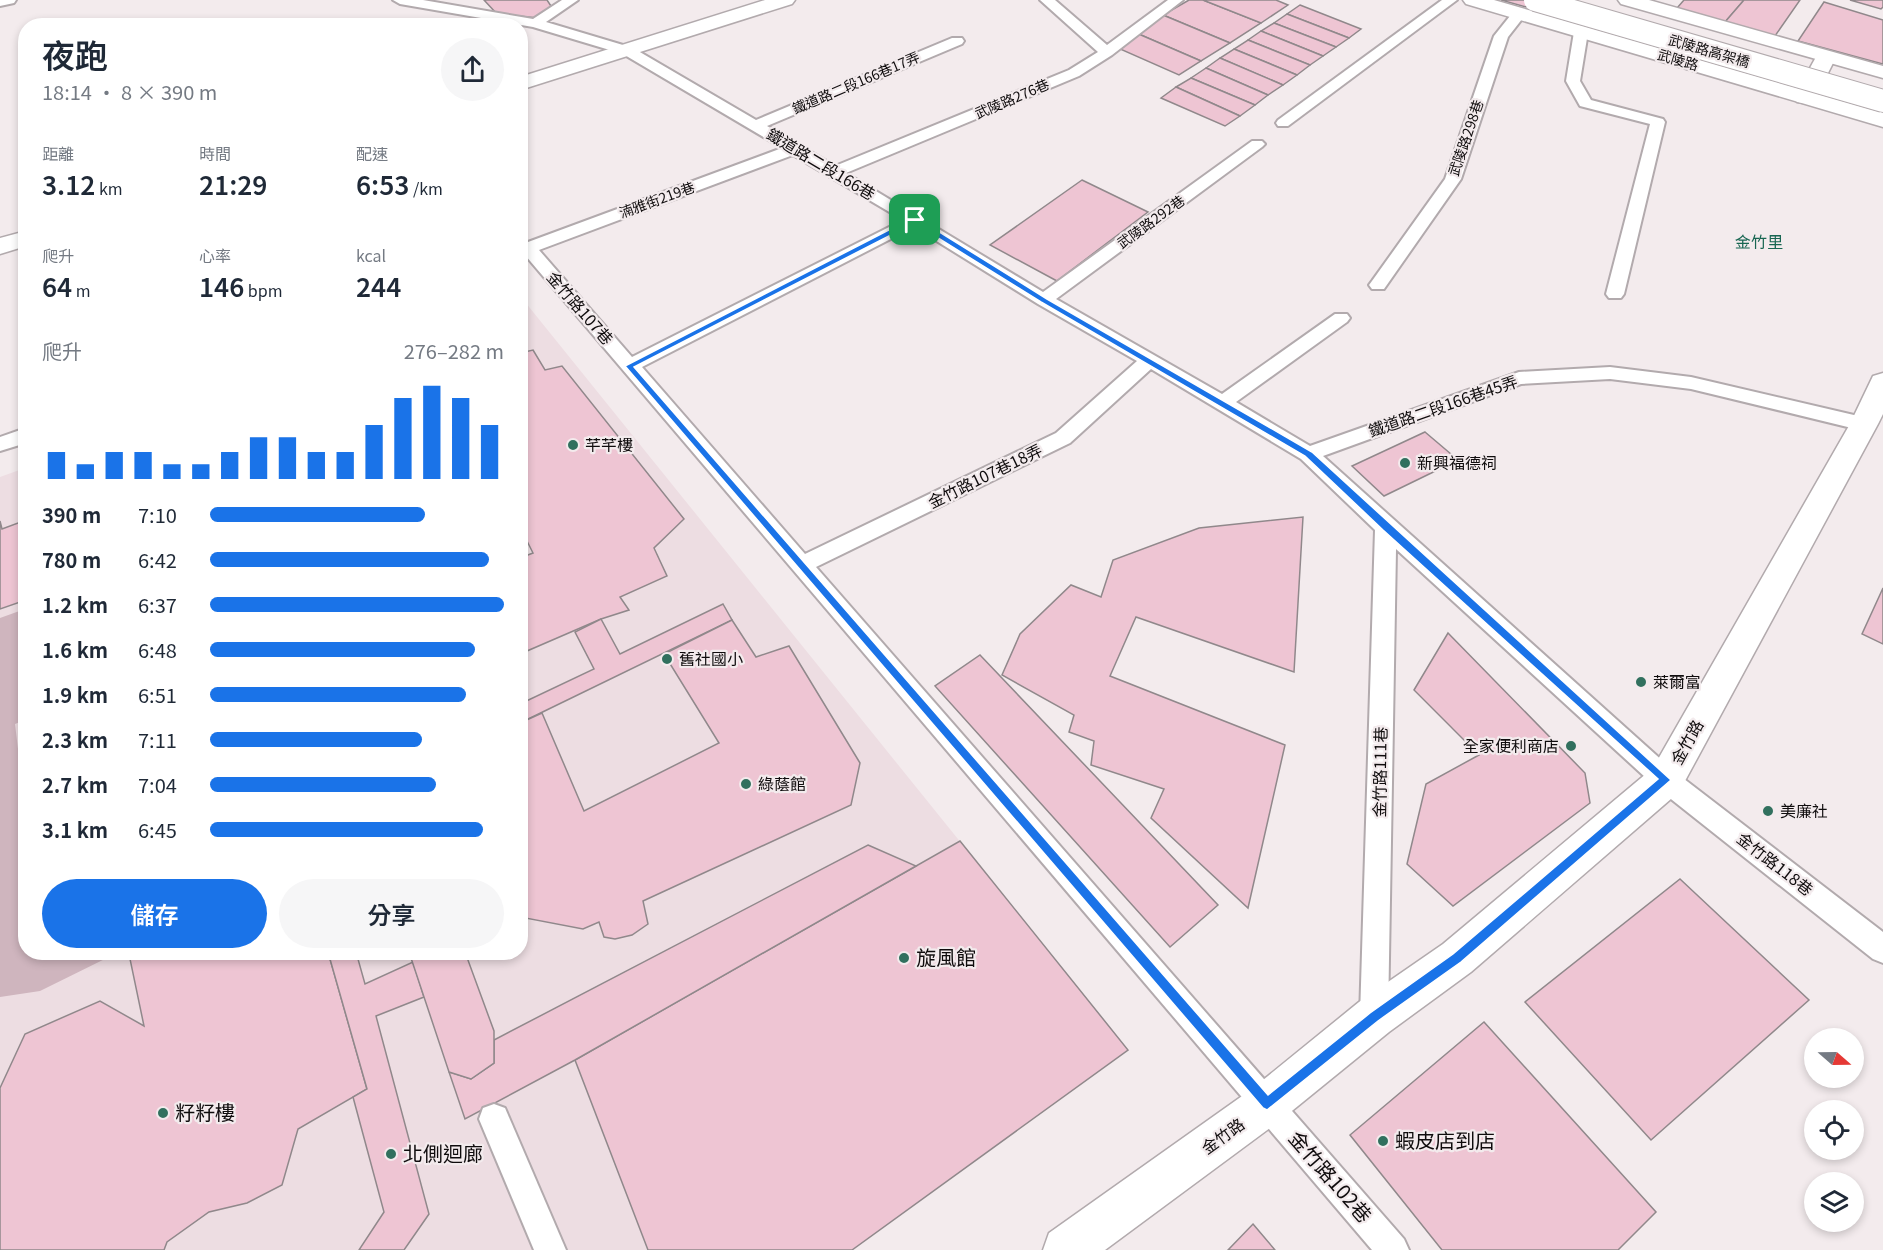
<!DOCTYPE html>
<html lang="zh-TW">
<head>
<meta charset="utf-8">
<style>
	body { margin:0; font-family:Georgia,"Noto Sans TC",serif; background:#f6f6f7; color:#1f2937; height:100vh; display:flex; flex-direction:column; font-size:22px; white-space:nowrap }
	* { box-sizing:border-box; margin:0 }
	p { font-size:20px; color:#747a83 }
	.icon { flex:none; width:33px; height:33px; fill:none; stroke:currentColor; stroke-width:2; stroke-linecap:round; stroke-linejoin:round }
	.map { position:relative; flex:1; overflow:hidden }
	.panel { position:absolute; left:18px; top:18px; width:510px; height:942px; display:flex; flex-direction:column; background:#fff; border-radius:24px; box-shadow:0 3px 9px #0003 }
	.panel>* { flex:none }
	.needle { width:39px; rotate:110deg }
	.controls { position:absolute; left:1804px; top:1028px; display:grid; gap:12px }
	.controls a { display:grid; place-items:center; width:60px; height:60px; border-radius:50%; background:#fff; box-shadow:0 3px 9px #0003; font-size:30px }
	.pin { position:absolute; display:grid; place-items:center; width:51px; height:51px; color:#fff; margin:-26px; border-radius:12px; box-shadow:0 3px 9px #0006 }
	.round { display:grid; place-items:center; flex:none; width:63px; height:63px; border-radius:32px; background:#f6f6f7 }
	.summary { display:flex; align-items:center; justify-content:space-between; height:102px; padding:0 24px }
	h1 { font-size:33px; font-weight:600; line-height:45px }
	.stats { display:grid; grid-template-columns:repeat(3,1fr); gap:9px; height:102px; padding:6px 24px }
	.stats div { display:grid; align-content:center }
	.stats b { font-size:26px; font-weight:600 }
	.stats small { font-size:16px; font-weight:400 }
	.stats p { font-size:16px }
	.chart { height:168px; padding:12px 24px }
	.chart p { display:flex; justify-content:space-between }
	.chart svg { width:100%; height:108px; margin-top:6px; stroke:#1a73e8; stroke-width:6 }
	.cta { display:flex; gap:12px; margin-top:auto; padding:12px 24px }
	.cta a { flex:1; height:69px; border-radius:36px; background:#1a73e8; color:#fff; font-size:24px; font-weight:600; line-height:69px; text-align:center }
	.cta a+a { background:#f6f6f7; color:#1f2937 }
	ul { padding:0 24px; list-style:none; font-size:20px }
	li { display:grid; grid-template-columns:96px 72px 1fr; align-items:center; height:45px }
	li i { height:15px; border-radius:8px; background:#1a73e8 }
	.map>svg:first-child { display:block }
	.built { fill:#eddde2 }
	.green { fill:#cfb5be }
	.building { fill:#eec5d3; stroke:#90888b; stroke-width:1.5 }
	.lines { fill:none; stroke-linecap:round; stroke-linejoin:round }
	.service-casing { stroke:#b2aaad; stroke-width:4 }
	.minor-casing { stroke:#b2aaad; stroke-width:3 }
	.tertiary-casing { stroke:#b2aaad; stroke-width:3 }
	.service { fill:#fff; fill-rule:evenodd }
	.minor { fill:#fff; fill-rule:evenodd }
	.tertiary { fill:#fff; fill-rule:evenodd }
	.trunk-bridge-casing { stroke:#b2aaad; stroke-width:24; stroke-linecap:butt }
	.trunk-bridge { stroke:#fff; stroke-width:22 }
	.route { fill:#1a73e8; stroke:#fff; stroke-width:1.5; fill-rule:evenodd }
	.poi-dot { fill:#31705e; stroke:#f3ebed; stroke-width:2 }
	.labels { text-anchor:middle; stroke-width:4.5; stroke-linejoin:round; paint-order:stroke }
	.far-street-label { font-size:14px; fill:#0f0c0d; stroke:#f3ebed }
	.street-label { font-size:16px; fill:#0f0c0d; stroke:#f3ebed }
	.far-quarter-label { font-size:16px; fill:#186652; stroke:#f3ebed }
	.poi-label { font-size:16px; fill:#0f0c0d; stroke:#f3ebed; text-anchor:start }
	.near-poi-label { font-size:20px; fill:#0f0c0d; stroke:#f3ebed; text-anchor:start }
	.near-street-label { font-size:20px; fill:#0f0c0d; stroke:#f3ebed }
</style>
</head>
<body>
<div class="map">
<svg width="1883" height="1250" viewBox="0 0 1883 1250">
	<rect width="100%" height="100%" fill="#f3ebed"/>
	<polygon class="built" points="521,297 1128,1050 852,1250 0,1250 0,477 25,468 26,952 520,952"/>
	<polygon class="green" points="25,609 25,720 15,724 26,815 26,952 117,953 40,991 0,997 0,618"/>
	<g class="building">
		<polygon points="484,0 547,0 553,9 538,18 497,14"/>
		<polygon points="1189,0 1203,0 1261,23 1230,43 1163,15"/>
		<polygon points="1203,0 1276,0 1288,5 1261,23"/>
		<polygon points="1501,0 1531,0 1526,7"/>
		<polygon points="1684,0 1744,0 1725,22 1677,8"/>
		<polygon points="1744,0 1800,0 1775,36 1725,22"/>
		<polygon points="1850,0 1883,0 1883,7 1881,9"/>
		<polygon points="1824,2 1883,20 1883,64 1798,41"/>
		<polygon points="1300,5 1361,29 1349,38 1287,14"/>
		<polygon points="1287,14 1349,38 1336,47 1274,23"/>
		<polygon points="1163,15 1230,43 1201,61 1134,32"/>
		<polygon points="1274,23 1336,47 1323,56 1261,31"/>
		<polygon points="1261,31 1323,56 1310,65 1248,40"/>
		<polygon points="1134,32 1201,61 1179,75 1111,45"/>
		<polygon points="1248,40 1310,65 1297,75 1234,49"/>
		<polygon points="1234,49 1297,75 1283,85 1220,58"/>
		<polygon points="1220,58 1283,85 1268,95 1206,68"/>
		<polygon points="1206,68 1268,95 1255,105 1191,78"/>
		<polygon points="1191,78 1255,105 1240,116 1176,87"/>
		<polygon points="1176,87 1240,116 1225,126 1161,98"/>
		<polygon points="1082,180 1148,212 1057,281 990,245"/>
		<polygon points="533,350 545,370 562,366 684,519 654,548 667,576 620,597 629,610 601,619 520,654 520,558 533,553 520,527 520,353"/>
		<polygon points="1425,432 1458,460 1384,496 1352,466"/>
		<polygon points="1303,517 1294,672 1136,617 1110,676 1285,745 1248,908 1151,818 1164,789 1091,765 1094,741 1069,732 1074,715 1002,675 1020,634 1071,585 1101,597 1113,560 1199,528"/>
		<polygon points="26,520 26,600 0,609 0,521 2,529"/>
		<polygon points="1883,588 1883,644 1862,634"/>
		<polygon points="723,604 732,620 522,722 520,704 594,669 575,632 601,619 620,654"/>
		<polygon points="732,620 756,657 789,646 860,763 851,805 643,901 648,924 632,935 615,939 604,937 599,922 583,929 520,917 520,723 542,713 584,811 719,743 664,654"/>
		<polygon points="1448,633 1585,773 1590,803 1453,906 1407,864 1426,784 1479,755 1414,690"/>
		<polygon points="980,655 1218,905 1170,947 935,686"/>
		<polygon points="960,841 1128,1050 852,1250 648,1250 575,1060"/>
		<polygon points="868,845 916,866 575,1060 465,1119 449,1072 471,1079 494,1063 494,1040"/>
		<polygon points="1680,879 1809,1000 1651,1140 1525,1002"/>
		<polygon points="143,952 328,952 367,1089 298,1129 282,1185 247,1203 209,1212 167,1242 164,1250 0,1250 0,1088 25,1034 100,1001 144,1026 130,959"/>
		<polygon points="328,952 356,952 365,984 413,962 424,997 376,1016 429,1214 404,1250 359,1250 384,1212 353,1097 367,1089"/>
		<polygon points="409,952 465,952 494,1031 494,1063 471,1079 449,1072"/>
		<polygon points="1484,1022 1656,1212 1618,1250 1442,1250 1350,1135"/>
		<polygon points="1253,1224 1275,1250 1228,1250"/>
	</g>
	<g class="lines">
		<g class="service-casing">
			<g id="service">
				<polygon points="0,0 16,0 14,3 0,6"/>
				<path d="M393,0H423L533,19L562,0H578L546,22L633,48L756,120L952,38H962L964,41L962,44L767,126L835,166L1069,70L1098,52L1040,0H1055L1107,45L1168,0H1183L1112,55L1079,76L846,173L1043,292L1252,141H1262L1265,144L1262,147L1056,299L1222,394L1335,314H1347L1350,318L1347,322L1236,402L1310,446L1519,372L1610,367L1691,377L1871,419L1874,424L1871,429L1864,431L1691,389L1610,379L1521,384L1323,456L1675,772L1883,932V963L1873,959L1657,788L1396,549L1388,1017L1384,1027L1374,1031L1364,1027L1360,1017L1375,530L1301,459L1151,369L1070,443L816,567L1404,1239L1409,1250H1372L525,255L520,256V245L782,148L623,54L533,27L400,4ZM793,155L903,220L632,357L539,250ZM914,227L1038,304L1137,361L1056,433L805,554L642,367Z"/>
				<polygon points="1442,0 1457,0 1288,126 1278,126 1276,123 1278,120"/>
				<polygon points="1519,10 1526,14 1508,37 1461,179 1384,289 1372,289 1369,285 1372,281 1445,179 1494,36 1514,11"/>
				<polygon points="1581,28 1588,32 1580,81 1591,100 1663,119 1665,122 1624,294 1621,298 1609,298 1606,294 1650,124 1580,106 1566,81 1574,32"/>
				<polygon points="26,428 26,443 0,451 0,437"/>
				<polygon points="494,1104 505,1108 566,1250 534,1250 479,1119 483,1108"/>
			</g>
		</g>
		<g class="minor-casing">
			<g id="minor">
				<polygon points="1826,51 1833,53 1836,57 1816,97 1813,102 1805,103 1797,102 1794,97 1816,57 1819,53"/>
				<polygon points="1883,373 1883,414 1878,424 1679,792 1471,972 1389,1032 1282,1119 1105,1250 1043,1250 1049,1233 1252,1089 1359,1002 1443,944 1653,768 1850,424 1873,376"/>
			</g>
		</g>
		<g class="tertiary-casing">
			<g id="tertiary">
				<polygon points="765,0 795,0 792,4 520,90 520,77"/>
				<polygon points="1463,0 1494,0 1883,113 1883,127 1466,4"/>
				<polygon points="1618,0 1649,0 1883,66 1883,78 1621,4"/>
				<polygon points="26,231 26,246 0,254 0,238"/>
			</g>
		</g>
		<use href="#service" class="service"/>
		<use href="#minor" class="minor"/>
		<use href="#tertiary" class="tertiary"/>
		<g class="trunk-bridge-casing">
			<polyline id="trunk-bridge" points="1535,0 1883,101"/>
		</g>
		<use href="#trunk-bridge" class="trunk-bridge"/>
	</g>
	<path class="route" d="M912,218H917L1047,299L1312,452L1671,780L1461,962L1378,1021L1267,1110L1263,1108L625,366ZM914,223L1041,302L1305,456L1383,530L1658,779L1453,954L1370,1013L1268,1095L634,367Z"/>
	<g class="poi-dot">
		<circle cx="573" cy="445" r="6"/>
		<circle cx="1405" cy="463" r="6"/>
		<circle cx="667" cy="659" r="6"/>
		<circle cx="1641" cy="682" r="6"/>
		<circle cx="1571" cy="746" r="6"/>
		<circle cx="746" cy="784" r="6"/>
		<circle cx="1768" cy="811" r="6"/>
		<circle cx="904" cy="958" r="6"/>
		<circle cx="163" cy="1113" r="6"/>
		<circle cx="1383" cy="1141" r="6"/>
		<circle cx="391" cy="1154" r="6"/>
	</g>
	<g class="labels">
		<g class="far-street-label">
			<text transform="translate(1709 51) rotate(16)" y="5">武陵路高架橋</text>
			<text transform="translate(1678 60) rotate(16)" y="5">武陵路</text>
			<text transform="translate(856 83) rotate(-23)" y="5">鐵道路二段166巷17弄</text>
			<text transform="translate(1012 99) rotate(-23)" y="5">武陵路276巷</text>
			<text transform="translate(1466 138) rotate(-71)" y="5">武陵路298巷</text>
			<text transform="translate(657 200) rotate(-20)" y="5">湳雅街219巷</text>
			<text transform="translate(1151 222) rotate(-36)" y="5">武陵路292巷</text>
		</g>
		<g class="street-label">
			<text transform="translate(821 164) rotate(31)" y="6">鐵道路二段166巷</text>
			<text transform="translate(580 308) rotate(49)" y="6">金竹路107巷</text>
			<text transform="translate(1443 406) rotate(-19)" y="6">鐵道路二段166巷45弄</text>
			<text transform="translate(985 476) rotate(-26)" y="6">金竹路107巷18弄</text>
			<text transform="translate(1687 742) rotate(-61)" y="6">金竹路</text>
			<text transform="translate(1380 772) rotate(-89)" y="6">金竹路111巷</text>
			<text transform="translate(1775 864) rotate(38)" y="6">金竹路118巷</text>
			<text transform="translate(1223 1136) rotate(-36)" y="6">金竹路</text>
		</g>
		<g class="far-quarter-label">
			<text x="1759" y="248">金竹里</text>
		</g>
		<g class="poi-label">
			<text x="585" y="451">芊芊樓</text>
			<text x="1417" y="469">新興福德祠</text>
			<text x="679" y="665">舊社國小</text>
			<text x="1653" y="688">萊爾富</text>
			<text x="1559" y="752" text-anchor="end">全家便利商店</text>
			<text x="758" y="790">綠蔭館</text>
			<text x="1780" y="817">美廉社</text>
		</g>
		<g class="near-poi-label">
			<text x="916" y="965">旋風館</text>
			<text x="175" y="1120">籽籽樓</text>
			<text x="1395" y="1148">蝦皮店到店</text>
			<text x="403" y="1161">北側迴廊</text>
		</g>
		<g class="near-street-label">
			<text transform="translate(1330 1177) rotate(49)" y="7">金竹路102巷</text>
		</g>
	</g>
</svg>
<div class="controls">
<a><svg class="needle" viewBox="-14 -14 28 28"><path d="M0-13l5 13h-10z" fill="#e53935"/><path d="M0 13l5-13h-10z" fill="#747a83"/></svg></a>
<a><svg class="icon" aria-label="locate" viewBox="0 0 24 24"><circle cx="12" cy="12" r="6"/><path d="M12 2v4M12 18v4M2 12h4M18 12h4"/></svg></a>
<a><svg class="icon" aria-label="layers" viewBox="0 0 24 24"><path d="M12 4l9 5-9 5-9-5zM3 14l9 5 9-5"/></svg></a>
</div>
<div class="pin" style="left:915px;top:220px;background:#1e9e55"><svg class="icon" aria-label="arrive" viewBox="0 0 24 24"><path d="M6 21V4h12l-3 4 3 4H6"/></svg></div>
<section class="panel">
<div class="summary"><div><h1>夜跑</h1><p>18:14 · 8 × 390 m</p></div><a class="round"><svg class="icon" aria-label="share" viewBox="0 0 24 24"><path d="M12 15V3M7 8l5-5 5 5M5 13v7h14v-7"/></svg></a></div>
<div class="stats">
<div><p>距離</p><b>3.12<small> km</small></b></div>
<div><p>時間</p><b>21:29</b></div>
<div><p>配速</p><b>6:53<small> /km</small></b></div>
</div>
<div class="stats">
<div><p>爬升</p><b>64<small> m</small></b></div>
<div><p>心率</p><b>146<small> bpm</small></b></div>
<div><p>kcal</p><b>244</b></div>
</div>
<div class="chart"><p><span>爬升</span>276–282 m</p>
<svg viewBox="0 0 160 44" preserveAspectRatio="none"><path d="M5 44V33M15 44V38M25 44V33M35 44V33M45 44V38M55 44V38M65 44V33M75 44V27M85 44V27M95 44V33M105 44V33M115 44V22M125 44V11M135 44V6M145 44V11M155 44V22"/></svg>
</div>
<ul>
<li><b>390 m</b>7:10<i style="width:73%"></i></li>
<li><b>780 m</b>6:42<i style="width:95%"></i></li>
<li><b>1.2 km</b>6:37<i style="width:100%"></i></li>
<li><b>1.6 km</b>6:48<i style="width:90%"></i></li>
<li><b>1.9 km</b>6:51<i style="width:87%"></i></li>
<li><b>2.3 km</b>7:11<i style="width:72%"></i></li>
<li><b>2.7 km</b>7:04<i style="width:77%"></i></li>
<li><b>3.1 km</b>6:45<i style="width:93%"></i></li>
</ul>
<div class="cta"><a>儲存</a><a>分享</a></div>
</section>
</div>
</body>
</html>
